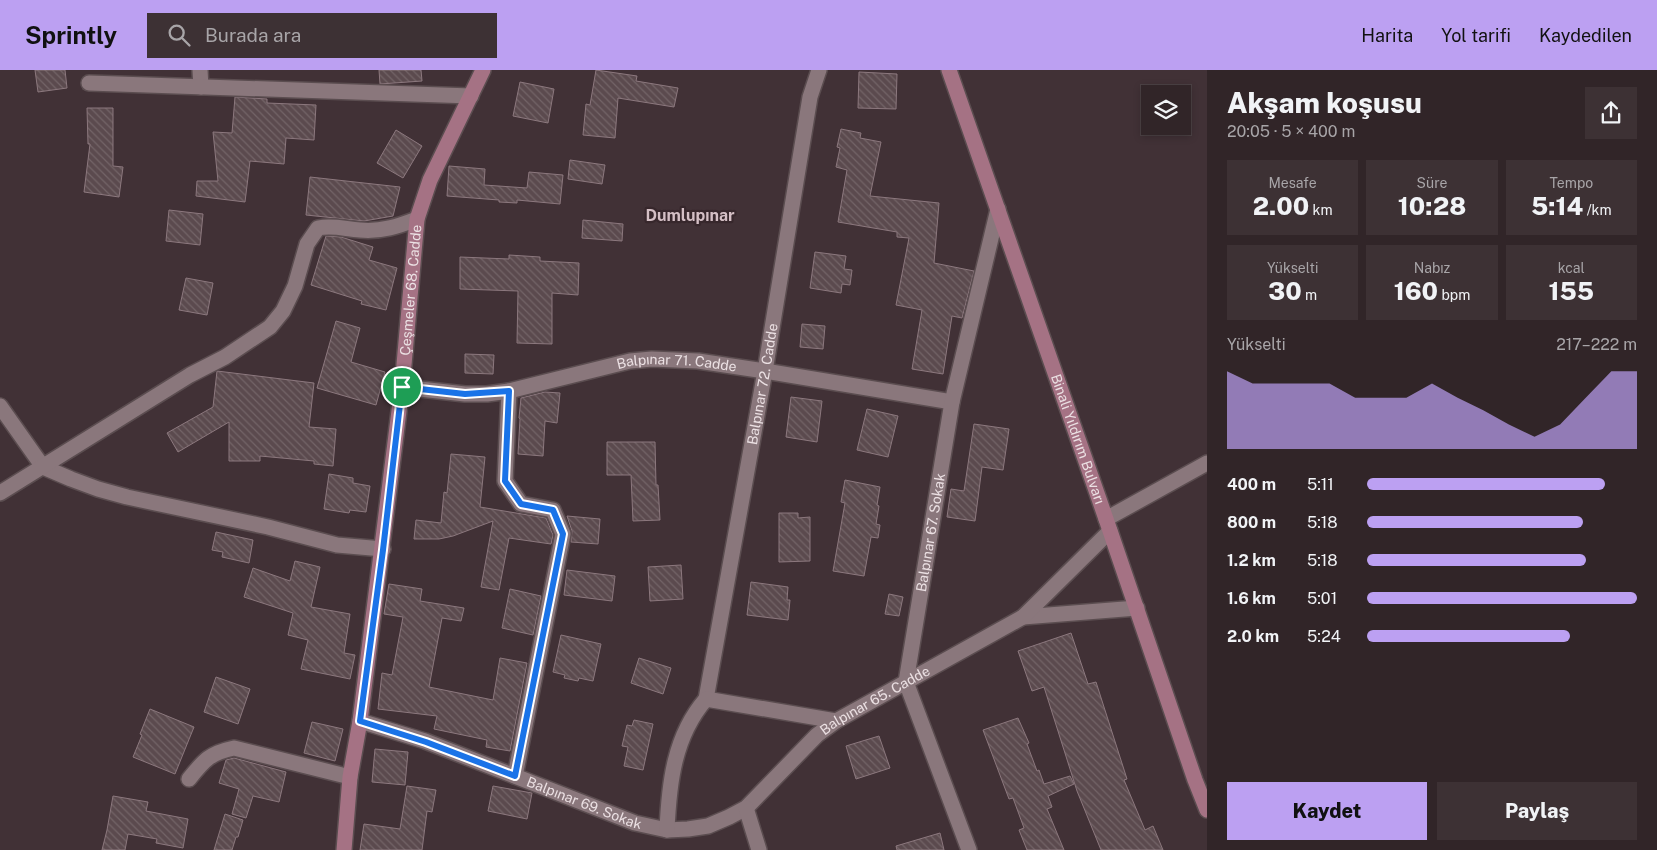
<!DOCTYPE html>
<html lang="tr">
<head>
<meta charset="utf-8">
<style>
	body { margin:0; font-family:"Public Sans",sans-serif; background:#3d3134; color:#f1f3f6; height:100vh; display:flex; flex-direction:column; font-size:19px; white-space:nowrap }
	* { box-sizing:border-box; margin:0 }
	p { font-size:16px; color:#a8a5a8 }
	.icon { flex:none; width:28px; height:28px; fill:none; stroke:currentColor; stroke-width:2; stroke-linecap:round; stroke-linejoin:round }
	.map { position:relative; flex:1; overflow:hidden }
	.drawer { display:flex; flex-direction:column; background:#312528; width:450px }
	.drawer>* { flex:none }
	.controls { position:absolute; left:1141px; top:15px; display:grid; gap:10px }
	.controls a { display:grid; place-items:center; width:50px; height:50px; border-radius:0px; background:#312528; box-shadow:0 2px 8px #0003,0 0 0 1px #4c4245; font-size:25px }
	.pin { position:absolute; display:grid; place-items:center; width:42px; height:42px; color:#fff; margin:-21px; border:2px solid #fff; border-radius:50%; box-shadow:0 1px 5px #0007 }
	.round { display:grid; place-items:center; flex:none; width:52px; height:52px; border-radius:0px; background:#3d3134 }
	.headline { display:flex; align-items:center; justify-content:space-between; height:85px; padding:0 20px }
	h1 { font-size:28px; font-weight:800; line-height:38px }
	.metrics { display:grid; grid-template-columns:repeat(3,1fr); gap:8px; height:85px; padding:5px 20px }
	.metrics div { display:grid; align-content:center; border-radius:0px; background:#3d3134; text-align:center }
	.metrics b { font-size:25px; font-weight:800 }
	.metrics small { font-size:14px; font-weight:400 }
	.metrics p { font-size:14px }
	.chart { height:140px; padding:10px 20px }
	.chart p { display:flex; justify-content:space-between }
	.chart svg { width:100%; height:90px; margin-top:5px; fill:#bca0f2; opacity:.7 }
	.cta { display:flex; gap:10px; margin-top:auto; padding:10px 20px }
	.cta a { flex:1; height:58px; border-radius:0px; background:#bca0f2; color:#111; font-size:20px; font-weight:800; line-height:58px; text-align:center }
	.cta a+a { background:#3d3134; color:#f1f3f6 }
	ul { padding:0 20px; list-style:none; font-size:16px }
	li { display:grid; grid-template-columns:80px 60px 1fr; align-items:center; height:38px }
	li i { height:12px; border-radius:6px; background:#bca0f2 }
	header { display:flex; align-items:center; gap:30px; box-sizing:border-box; height:70px; padding:0 25px; background:#bca0f2; color:#111 }
	header strong { font-size:24px }
	nav { display:flex; gap:28px; margin-inline-start:auto; font-size:18px }
	.search { width:350px; height:45px; background:#3d3134; display:flex; align-items:center; gap:12px; box-sizing:border-box; padding:0 18px; border-radius:0px; color:#a8a5a8; font-size:19px }
	main { display:flex; flex:1; min-height:0 }
	.map>svg:first-child { display:block }
	.building { fill:url(#building-back-hatch); stroke:#8c787e }
	.lines { fill:none; stroke-linecap:round; stroke-linejoin:round }
	.street-casing { stroke:#5b4d50; stroke-width:18 }
	.secondary-casing { stroke:#5b4d50; stroke-width:18 }
	.street { stroke:#8a777c; stroke-width:15 }
	.secondary { stroke:#a57284; stroke-width:15 }
	.route-casing { stroke:#fff; stroke-width:10 }
	.route { stroke:#1a73e8; stroke-width:6 }
	.labels { text-anchor:middle; stroke-width:4.5; stroke-linejoin:round; paint-order:stroke }
	.street-label { font-size:14px; fill:#ebe0e3; stroke:#37272c }
	.quarter-label { font-size:16px; font-weight:bold; fill:#d4bfc5; stroke:#37272c }
</style>
</head>
<body>
<header>
<strong>Sprintly</strong>
<div class="search"><svg class="icon" aria-label="search" viewBox="0 0 24 24"><circle cx="10" cy="10" r="6"/><path d="M15 15l6 6"/></svg>Burada ara</div>
<nav><a>Harita</a><a>Yol tarifi</a><a>Kaydedilen</a></nav>
</header>
<main>
<div class="map">
<svg width="1207" height="780" viewBox="0 0 1207 780">
	<defs>
		<pattern id="building-back-hatch" width="6" height="6" patternUnits="userSpaceOnUse" patternTransform="scale(1.25)"><rect width="6" height="6" fill="#5b4a4e"/><path d="M-1 5l2 2M0 0l6 6M5-1l2 2" fill="none" stroke="#736467"/></pattern>
	</defs>
	<rect width="100%" height="100%" fill="#413136"/>
	<g class="building">
		<polygon points="35,0 65,0 67,18 38,22"/>
		<polygon points="379,0 421,0 422,11 380,14"/>
		<polygon points="596,0 637,6 636,11 678,18 674,37 618,28 615,68 583,65 586,34 590,35"/>
		<polygon points="859,2 897,4 896,39 858,38"/>
		<polygon points="520,12 554,19 548,53 513,46"/>
		<polygon points="235,27 267,29 267,33 316,35 314,70 286,68 284,94 250,91 245,132 196,126 197,111 218,111 213,62 232,63"/>
		<polygon points="87,38 113,38 113,96 123,97 119,127 84,122 90,74 88,74"/>
		<polygon points="841,59 861,63 860,68 881,72 870,126 939,133 934,193 974,201 962,248 952,246 943,304 912,299 922,240 896,235 909,168 897,167 897,162 838,152 847,100 836,97 840,78 837,77"/>
		<polygon points="396,60 422,76 403,108 377,93"/>
		<polygon points="570,90 605,95 602,114 568,109"/>
		<polygon points="449,96 485,99 484,115 527,118 529,102 563,105 560,134 517,130 517,133 499,132 499,130 447,126"/>
		<polygon points="310,107 400,117 393,146 364,151 306,145"/>
		<polygon points="169,140 203,144 200,175 166,171"/>
		<polygon points="583,150 623,154 622,171 582,168"/>
		<polygon points="326,166 341,167 373,177 369,190 397,198 386,240 361,234 362,231 311,215"/>
		<polygon points="815,182 846,186 844,199 852,200 850,215 842,214 841,223 810,218"/>
		<polygon points="509,185 540,187 540,191 579,193 578,225 552,223 552,274 517,273 518,221 460,219 460,187 509,189"/>
		<polygon points="186,208 213,213 207,245 179,240"/>
		<polygon points="336,251 360,258 351,292 385,302 376,335 317,318"/>
		<polygon points="802,254 825,256 823,279 800,277"/>
		<polygon points="465,284 494,285 493,304 465,303"/>
		<polygon points="217,301 314,313 309,357 336,359 333,396 314,394 314,391 260,386 260,391 229,391 229,352 178,382 167,363 213,337"/>
		<polygon points="545,322 560,323 557,353 545,351 543,386 518,384 520,349 519,348 521,328"/>
		<polygon points="791,327 822,331 817,372 786,367"/>
		<polygon points="867,339 898,346 888,387 857,380"/>
		<polygon points="974,354 1009,359 1003,400 982,397 975,451 947,447 951,419 964,421"/>
		<polygon points="607,372 655,372 656,415 658,415 660,450 633,451 631,405 607,405"/>
		<polygon points="451,384 485,387 480,437 546,448 553,465 551,474 509,468 499,520 481,517 493,451 453,466 439,469 414,469 416,450 441,453 444,422 447,423"/>
		<polygon points="329,404 353,408 353,413 370,416 366,442 350,440 349,443 324,439"/>
		<polygon points="845,410 880,417 877,435 879,436 876,454 880,455 878,468 871,467 864,506 833,501 845,433 841,432"/>
		<polygon points="779,443 798,443 798,448 810,447 810,491 779,492"/>
		<polygon points="567,446 600,449 598,474 571,472 572,461"/>
		<polygon points="216,462 253,470 249,493 222,487 223,482 212,480"/>
		<polygon points="295,491 320,497 311,537 350,544 344,583 355,585 350,609 301,599 308,570 288,565 293,543 244,527 253,498 290,511"/>
		<polygon points="681,495 683,529 650,531 648,497"/>
		<polygon points="567,500 615,506 612,531 564,525"/>
		<polygon points="751,512 788,517 787,530 790,530 788,550 747,545"/>
		<polygon points="389,514 422,519 420,531 464,538 461,551 442,548 429,617 493,630 500,588 527,593 510,681 486,677 487,670 434,659 437,646 378,639 382,603 392,605 403,547 384,544"/>
		<polygon points="510,519 541,526 533,565 502,558"/>
		<polygon points="889,524 903,527 899,546 885,544"/>
		<polygon points="1071,563 1088,614 1096,612 1127,709 1124,710 1145,760 1153,756 1163,780 1101,780 1077,721 1044,617 1032,621 1018,581"/>
		<polygon points="561,565 601,574 593,611 579,608 578,611 564,608 565,605 553,602"/>
		<polygon points="639,588 671,598 663,624 631,613"/>
		<polygon points="216,607 250,619 238,654 204,642"/>
		<polygon points="150,639 194,657 175,704 133,687 142,665 140,664"/>
		<polygon points="1018,648 1029,673 1027,674 1037,701 1039,700 1044,714 1070,706 1074,714 1048,726 1052,737 1047,739 1064,780 1027,780 1019,760 1024,758 1013,728 1009,729 983,660"/>
		<polygon points="634,650 653,654 643,700 624,696 628,677 622,676 627,655 632,656"/>
		<polygon points="312,652 343,659 335,691 304,683"/>
		<polygon points="879,666 890,698 856,709 846,676"/>
		<polygon points="375,679 408,682 405,715 372,712"/>
		<polygon points="234,688 286,702 279,732 253,726 246,748 232,744 239,719 219,713 226,690"/>
		<polygon points="407,716 436,720 432,742 427,741 422,780 360,780 364,754 400,759"/>
		<polygon points="493,716 532,723 527,749 488,741"/>
		<polygon points="113,726 148,732 146,741 188,749 183,778 156,773 157,769 128,764 125,780 102,780 107,760"/>
		<polygon points="225,744 243,750 238,767 236,767 232,780 214,780"/>
		<polygon points="940,763 944,780 897,780 896,776"/>
	</g>
	<g class="lines">
		<g class="street-casing">
			<g id="street">
				<polyline points="200,0 201,17"/>
				<polyline points="89,13 471,26"/>
				<path id="s1" d="M402,317L465,324H487L509,321L630,291L652,289L698,291L765,301L952,332"/>
				<polyline points="509,321 505,411 521,434 553,440 563,464 515,706"/>
				<polyline points="0,336 43,397 71,409 98,419 127,427 268,457 337,475 383,479"/>
				<path d="M0,423L190,305L225,287L270,257L283,241L295,216L307,174L318,158C333,155 345,159 360,160C381,162 399,156 417,149"/>
				<polyline points="1106,449 1207,393"/>
				<polyline points="1023,547 1137,538"/>
				<path id="s2" d="M706,629L765,301L810,27L819,0"/>
				<path id="s3" d="M360,651L425,671L635,753L667,760L688,759L708,756L729,747L746,738L817,665L836,651L1023,547L1110,461"/>
				<path d="M189,709C204,690 210,683 234,678L350,707"/>
				<polyline points="746,738 759,780"/>
				<path d="M667,760C669,713 674,666 706,629L836,651"/>
				<path id="s4" d="M969,780L906,612L952,332L998,139"/>
			</g>
		</g>
		<g class="secondary-casing">
			<g id="secondary">
				<path id="s5" d="M949,0L1106,449L1195,710L1207,740"/>
				<path id="s6" d="M344,780L350,707L360,651L402,317L417,149L430,110L483,0"/>
			</g>
		</g>
		<use href="#street" class="street"/>
		<use href="#secondary" class="secondary"/>
	</g>
	<g class="lines">
		<g class="route-casing">
			<polygon id="route" points="402,317 465,324 509,321 505,411 521,434 553,440 563,464 515,706 426,672 360,651 383,480"/>
		</g>
		<use href="#route" class="route"/>
	</g>
	<g class="labels">
		<g class="street-label">
			<text dy="5" stroke="none"><textPath href="#s6" startOffset="564">Çeşmeler 68. Cadde</textPath></text>
			<text dy="5" stroke="none"><textPath href="#s1" startOffset="279">Balpınar 71. Cadde</textPath></text>
			<text dy="5" stroke="none"><textPath href="#s2" startOffset="320">Balpınar 72. Cadde</textPath></text>
			<text dy="5" stroke="none"><textPath href="#s5" startOffset="391">Binali Yıldırım Bulvarı</textPath></text>
			<text dy="5" stroke="none"><textPath href="#s4" startOffset="331">Balpınar 67. Sokak</textPath></text>
			<text dy="5" stroke="none"><textPath href="#s3" startOffset="579">Balpınar 65. Cadde</textPath></text>
			<text dy="5" stroke="none"><textPath href="#s3" startOffset="239">Balpınar 69. Sokak</textPath></text>
		</g>
		<g class="quarter-label">
			<text x="690" y="151">Dumlupınar</text>
		</g>
	</g>
</svg>
<div class="controls">
<a><svg class="icon" aria-label="layers" viewBox="0 0 24 24"><path d="M12 4l9 5-9 5-9-5zM3 14l9 5 9-5"/></svg></a>
</div>
<div class="pin" style="left:402px;top:317px;background:#1e9e55"><svg class="icon" aria-label="arrive" viewBox="0 0 24 24"><path d="M6 21V4h12l-3 4 3 4H6"/></svg></div>
</div>
<section class="drawer">
<div class="headline"><div><h1>Akşam koşusu</h1><p>20:05 · 5 × 400 m</p></div><a class="round"><svg class="icon" aria-label="share" viewBox="0 0 24 24"><path d="M12 15V3M7 8l5-5 5 5M5 13v7h14v-7"/></svg></a></div>
<div class="metrics">
<div><p>Mesafe</p><b>2.00<small> km</small></b></div>
<div><p>Süre</p><b>10:28</b></div>
<div><p>Tempo</p><b>5:14<small> /km</small></b></div>
</div>
<div class="metrics">
<div><p>Yükselti</p><b>30<small> m</small></b></div>
<div><p>Nabız</p><b>160<small> bpm</small></b></div>
<div><p>kcal</p><b>155</b></div>
</div>
<div class="chart"><p><span>Yükselti</span>217–222 m</p>
<svg viewBox="0 0 160 44" preserveAspectRatio="none"><path d="M0 44V6L10 12L20 12L30 12L40 12L50 19L60 19L70 19L80 12L90 19L100 25L110 32L120 38L130 32L140 19L150 6L160 6V44z"/></svg>
</div>
<ul>
<li><b>400 m</b>5:11<i style="width:88%"></i></li>
<li><b>800 m</b>5:18<i style="width:80%"></i></li>
<li><b>1.2 km</b>5:18<i style="width:81%"></i></li>
<li><b>1.6 km</b>5:01<i style="width:100%"></i></li>
<li><b>2.0 km</b>5:24<i style="width:75%"></i></li>
</ul>
<div class="cta"><a>Kaydet</a><a>Paylaş</a></div>
</section>
</main>
</body>
</html>
